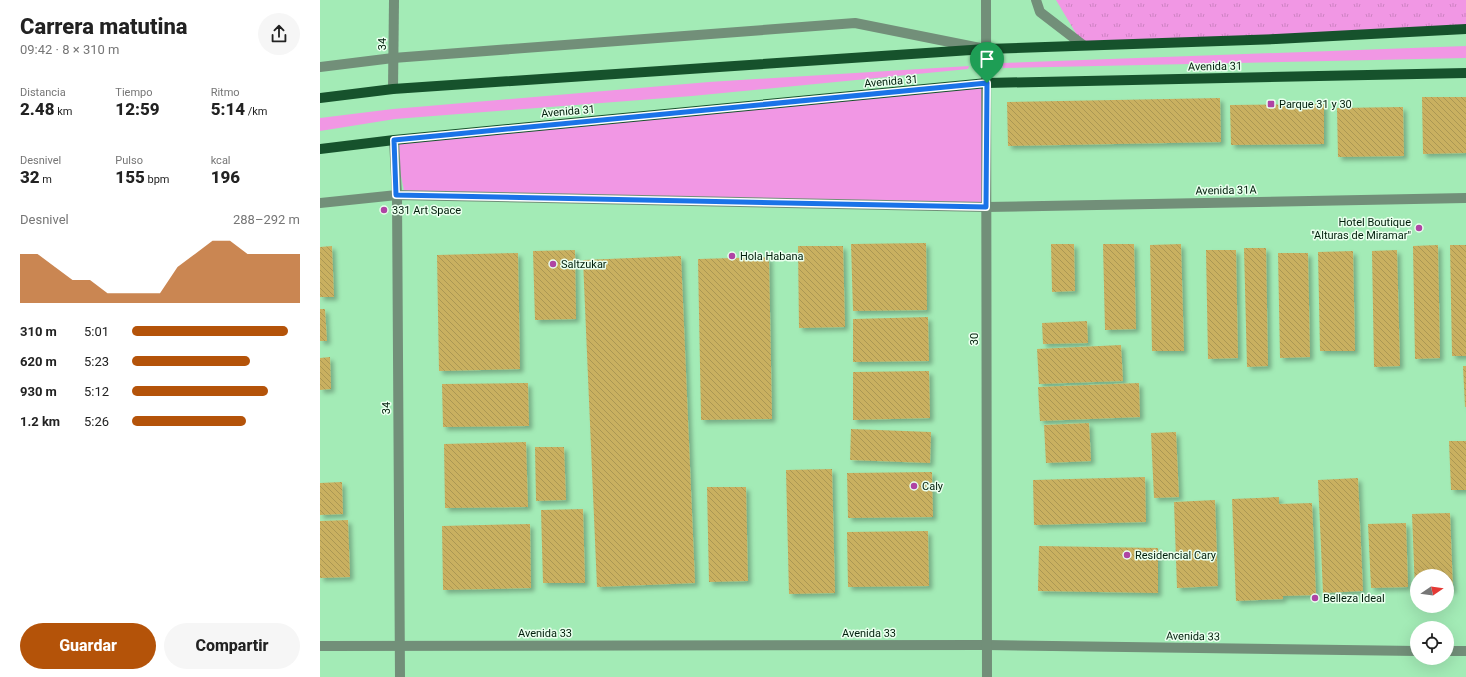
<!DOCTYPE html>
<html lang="es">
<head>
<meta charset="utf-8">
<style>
	body { margin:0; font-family:Roboto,sans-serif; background:#f6f6f6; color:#222; height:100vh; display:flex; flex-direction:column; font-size:15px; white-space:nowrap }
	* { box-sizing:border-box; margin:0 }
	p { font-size:13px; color:#767676 }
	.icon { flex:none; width:22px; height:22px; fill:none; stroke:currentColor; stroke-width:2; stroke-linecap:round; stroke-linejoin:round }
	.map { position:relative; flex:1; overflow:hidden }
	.details { display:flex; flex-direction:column; background:#fff; width:320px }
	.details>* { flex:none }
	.needle { width:26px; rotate:77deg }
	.controls { position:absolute; left:1090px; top:569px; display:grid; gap:8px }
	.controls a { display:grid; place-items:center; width:44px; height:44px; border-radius:50%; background:#fff; box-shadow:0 4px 16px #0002; font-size:20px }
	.pin { position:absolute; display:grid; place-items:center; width:34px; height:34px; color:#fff; margin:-41px -17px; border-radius:50% 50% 50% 0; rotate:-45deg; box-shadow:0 0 4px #0007 }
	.pin .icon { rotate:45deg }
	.round { display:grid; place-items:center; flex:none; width:42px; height:42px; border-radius:21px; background:#f6f6f6 }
	.summary { display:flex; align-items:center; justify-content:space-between; height:68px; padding:0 20px }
	h1 { font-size:22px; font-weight:800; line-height:30px }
	.figures { display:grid; grid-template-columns:repeat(3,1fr); gap:6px; height:68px; padding:4px 20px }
	.figures div { display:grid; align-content:center }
	.figures b { font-size:17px; font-weight:800 }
	.figures small { font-size:11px; font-weight:400 }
	.figures p { font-size:11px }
	.chart { height:112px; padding:8px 20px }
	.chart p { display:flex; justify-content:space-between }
	.chart svg { width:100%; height:72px; margin-top:4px; fill:#b45309; opacity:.7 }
	.action { display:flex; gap:8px; margin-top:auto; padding:8px 20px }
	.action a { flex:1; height:46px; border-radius:24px; background:#b45309; color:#fff; font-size:16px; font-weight:800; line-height:46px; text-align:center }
	.action a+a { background:#f6f6f6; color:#222 }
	ul { padding:0 20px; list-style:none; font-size:13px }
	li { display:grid; grid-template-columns:64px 48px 1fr; align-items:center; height:30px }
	li i { height:10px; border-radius:5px; background:#b45309 }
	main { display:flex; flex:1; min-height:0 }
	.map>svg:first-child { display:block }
	.green { fill:#f197e4 }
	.park { fill:url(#park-tufts) }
	.building { fill:url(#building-back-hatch); filter:url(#shadow) }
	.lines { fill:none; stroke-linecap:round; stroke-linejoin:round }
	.minor { stroke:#728f79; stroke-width:10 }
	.tertiary { stroke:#728f79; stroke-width:10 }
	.primary { stroke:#16522c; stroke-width:10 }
	.route-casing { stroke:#fff; stroke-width:8 }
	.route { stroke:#1a73e8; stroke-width:5 }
	.poi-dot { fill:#af44a4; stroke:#eaffee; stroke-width:1.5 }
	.labels { text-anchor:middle; stroke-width:3; stroke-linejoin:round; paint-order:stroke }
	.street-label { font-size:11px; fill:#011e0b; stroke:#eaffee }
	.poi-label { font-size:11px; fill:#011e0b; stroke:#eaffee; text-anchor:start }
</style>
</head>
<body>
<main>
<section class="details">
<div class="summary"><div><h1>Carrera matutina</h1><p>09:42 · 8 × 310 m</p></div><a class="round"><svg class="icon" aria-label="share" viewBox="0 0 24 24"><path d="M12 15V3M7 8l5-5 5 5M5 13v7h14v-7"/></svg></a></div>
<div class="figures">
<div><p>Distancia</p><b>2.48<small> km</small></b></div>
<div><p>Tiempo</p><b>12:59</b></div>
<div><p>Ritmo</p><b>5:14<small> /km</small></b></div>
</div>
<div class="figures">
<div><p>Desnivel</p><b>32<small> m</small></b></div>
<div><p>Pulso</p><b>155<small> bpm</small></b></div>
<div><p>kcal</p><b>196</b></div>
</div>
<div class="chart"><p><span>Desnivel</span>288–292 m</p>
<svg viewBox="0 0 160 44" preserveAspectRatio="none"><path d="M0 44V14L10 14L20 22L30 30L40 30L50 38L60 38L70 38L80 38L90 22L100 14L110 6L120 6L130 14L140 14L150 14L160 14V44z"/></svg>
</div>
<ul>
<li><b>310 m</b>5:01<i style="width:93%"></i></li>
<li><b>620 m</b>5:23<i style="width:70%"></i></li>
<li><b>930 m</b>5:12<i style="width:81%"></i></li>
<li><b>1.2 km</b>5:26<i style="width:68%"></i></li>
</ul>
<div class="action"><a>Guardar</a><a>Compartir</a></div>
</section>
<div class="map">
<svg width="1146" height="677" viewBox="0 0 1146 677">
	<defs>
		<pattern id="park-tufts" width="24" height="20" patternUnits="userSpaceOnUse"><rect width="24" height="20" fill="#f197e4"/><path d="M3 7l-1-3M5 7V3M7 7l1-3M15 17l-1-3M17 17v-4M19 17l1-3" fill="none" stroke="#cd82c2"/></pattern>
		<pattern id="building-back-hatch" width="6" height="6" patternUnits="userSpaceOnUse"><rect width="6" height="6" fill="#c9b061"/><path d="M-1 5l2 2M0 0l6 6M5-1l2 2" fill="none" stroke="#ab9753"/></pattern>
		<filter id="shadow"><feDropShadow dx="3.5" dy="3.5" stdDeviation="2" flood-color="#0004"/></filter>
	</defs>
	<rect width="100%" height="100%" fill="#a3ebb6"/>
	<g class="green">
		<polygon points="1146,46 1146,58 683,68 682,63"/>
		<polygon points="649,66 648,69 372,96 75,119 0,131 0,118 73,109 389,82"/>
		<polygon points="667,83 666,207 85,196 74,140"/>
	</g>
	<polygon class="park" points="736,0 1146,0 1146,29 763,45"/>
	<g class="building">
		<polygon points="1102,97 1146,97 1146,153 1103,154"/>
		<polygon points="900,98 901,142 688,146 687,102"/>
		<polygon points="1004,104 1004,144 911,145 910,105"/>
		<polygon points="1083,107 1084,156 1018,157 1017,108"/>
		<polygon points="606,243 607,310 533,311 531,244"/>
		<polygon points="731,244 754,244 755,291 732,292"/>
		<polygon points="783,244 814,244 816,329 785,330"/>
		<polygon points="861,244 864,351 832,351 830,245"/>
		<polygon points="1118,245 1120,358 1095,359 1093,246"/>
		<polygon points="1130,245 1146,245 1146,356 1132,356"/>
		<polygon points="12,246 14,297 0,297 0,247"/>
		<polygon points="478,246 523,246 525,327 479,328"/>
		<polygon points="924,248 946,248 948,366 927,367"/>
		<polygon points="255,250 256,319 215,320 213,251"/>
		<polygon points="886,250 916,250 918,358 888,359"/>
		<polygon points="1077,250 1080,366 1054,367 1052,251"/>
		<polygon points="1033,251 1035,351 1000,351 998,252"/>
		<polygon points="198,253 200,369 119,371 117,255"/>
		<polygon points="958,253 988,253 990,357 960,358"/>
		<polygon points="361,256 375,583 277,587 263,260"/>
		<polygon points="449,257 452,419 381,420 378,259"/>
		<polygon points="0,309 5,309 7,341 0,341"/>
		<polygon points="608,317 609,361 533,362 533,319"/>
		<polygon points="767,321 768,343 723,344 722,323"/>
		<polygon points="801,345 803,381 719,384 717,349"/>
		<polygon points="10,357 11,389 0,390 0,358"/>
		<polygon points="1143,366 1146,366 1146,407 1145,407"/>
		<polygon points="609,371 610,418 533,420 533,372"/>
		<polygon points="208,383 209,426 123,427 122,384"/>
		<polygon points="819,383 820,417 720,421 718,387"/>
		<polygon points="769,423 771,461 726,463 724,425"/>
		<polygon points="531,429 611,432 610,463 530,460"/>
		<polygon points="856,432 859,497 834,498 831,433"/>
		<polygon points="1129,441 1146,441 1146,490 1131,490"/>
		<polygon points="206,442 208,507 125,508 124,444"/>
		<polygon points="215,447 244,447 246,500 216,501"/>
		<polygon points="512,469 515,593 469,594 466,470"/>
		<polygon points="612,472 613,517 528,518 527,473"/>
		<polygon points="825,477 826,522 714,525 713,480"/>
		<polygon points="1038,478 1043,591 1003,593 998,480"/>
		<polygon points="22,482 23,514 0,515 0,483"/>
		<polygon points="387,487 426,487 428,581 389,582"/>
		<polygon points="959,497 959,504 992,503 996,595 963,596 963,599 916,601 912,499"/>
		<polygon points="895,500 898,586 857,588 854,502"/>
		<polygon points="263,509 265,583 223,583 221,510"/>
		<polygon points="1130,513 1133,590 1127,590 1127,576 1097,576 1097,591 1095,592 1092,514"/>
		<polygon points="28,520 30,577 0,578 0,521"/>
		<polygon points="1086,523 1088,587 1051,588 1048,524"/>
		<polygon points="210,524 211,588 123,590 122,526"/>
		<polygon points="608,531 609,586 528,587 527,532"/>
		<polygon points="719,546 838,548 838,593 718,591"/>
	</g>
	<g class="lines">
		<g class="minor">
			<polyline points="716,0 720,12 763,45"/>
			<polyline points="0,67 73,58 535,23 660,48"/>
			<polyline points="73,89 74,0"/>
			<polyline points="74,140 77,195 80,677"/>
			<polyline points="0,203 77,195 666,207 1146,198"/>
			<polyline points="0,646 667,645 1097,651"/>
			<polyline points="1127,651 1146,651"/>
		</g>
		<polyline class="tertiary" points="666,0 667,677"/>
		<g class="primary">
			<polyline points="0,98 73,89 666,49 956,39 1146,29"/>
			<polyline points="0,149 74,140 667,83 1146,73"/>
		</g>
	</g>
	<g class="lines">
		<g class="route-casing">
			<polygon id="route" points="667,83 666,207 76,195 74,140"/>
		</g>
		<use href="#route" class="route"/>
	</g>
	<g class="poi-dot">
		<rect x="947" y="100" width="8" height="8" rx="2"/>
		<circle cx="64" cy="210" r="4"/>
		<circle cx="1099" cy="228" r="4"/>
		<circle cx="412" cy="256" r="4"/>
		<circle cx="233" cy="264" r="4"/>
		<circle cx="594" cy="486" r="4"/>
		<circle cx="807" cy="555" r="4"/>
		<circle cx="995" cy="598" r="4"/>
	</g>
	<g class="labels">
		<g class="street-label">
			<text transform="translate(62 44) rotate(-90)" y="4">34</text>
			<text transform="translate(895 66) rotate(-1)" y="4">Avenida 31</text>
			<text transform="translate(571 81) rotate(-5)" y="4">Avenida 31</text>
			<text transform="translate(248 111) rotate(-5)" y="4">Avenida 31</text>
			<text transform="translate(906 190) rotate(-1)" y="4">Avenida 31A</text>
			<text transform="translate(654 339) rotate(-90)" y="4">30</text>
			<text transform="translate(66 408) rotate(-90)" y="4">34</text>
			<text x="225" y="637">Avenida 33</text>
			<text x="549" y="637">Avenida 33</text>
			<text transform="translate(873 636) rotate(1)" y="4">Avenida 33</text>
		</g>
		<g class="poi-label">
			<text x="959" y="108">Parque 31 y 30</text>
			<text x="72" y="214">331 Art Space</text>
			<text x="1091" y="226" text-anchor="end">Hotel Boutique<tspan x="1091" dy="13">"Alturas de Miramar"</tspan></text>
			<text x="420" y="260">Hola Habana</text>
			<text x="241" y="268">Saltzukar</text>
			<text x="602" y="490">Caly</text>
			<text x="815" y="559">Residencial Cary</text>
			<text x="1003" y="602">Belleza Ideal</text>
		</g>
	</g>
</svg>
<div class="controls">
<a><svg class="needle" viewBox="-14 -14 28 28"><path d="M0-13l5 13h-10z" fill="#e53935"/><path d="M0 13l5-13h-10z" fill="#767676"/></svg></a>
<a><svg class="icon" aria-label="locate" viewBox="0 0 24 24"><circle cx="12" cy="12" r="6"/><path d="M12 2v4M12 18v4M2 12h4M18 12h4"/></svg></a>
</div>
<div class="pin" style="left:667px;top:83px;background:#1e9e55"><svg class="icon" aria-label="arrive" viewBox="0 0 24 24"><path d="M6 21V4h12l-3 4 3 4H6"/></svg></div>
</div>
</main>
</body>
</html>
